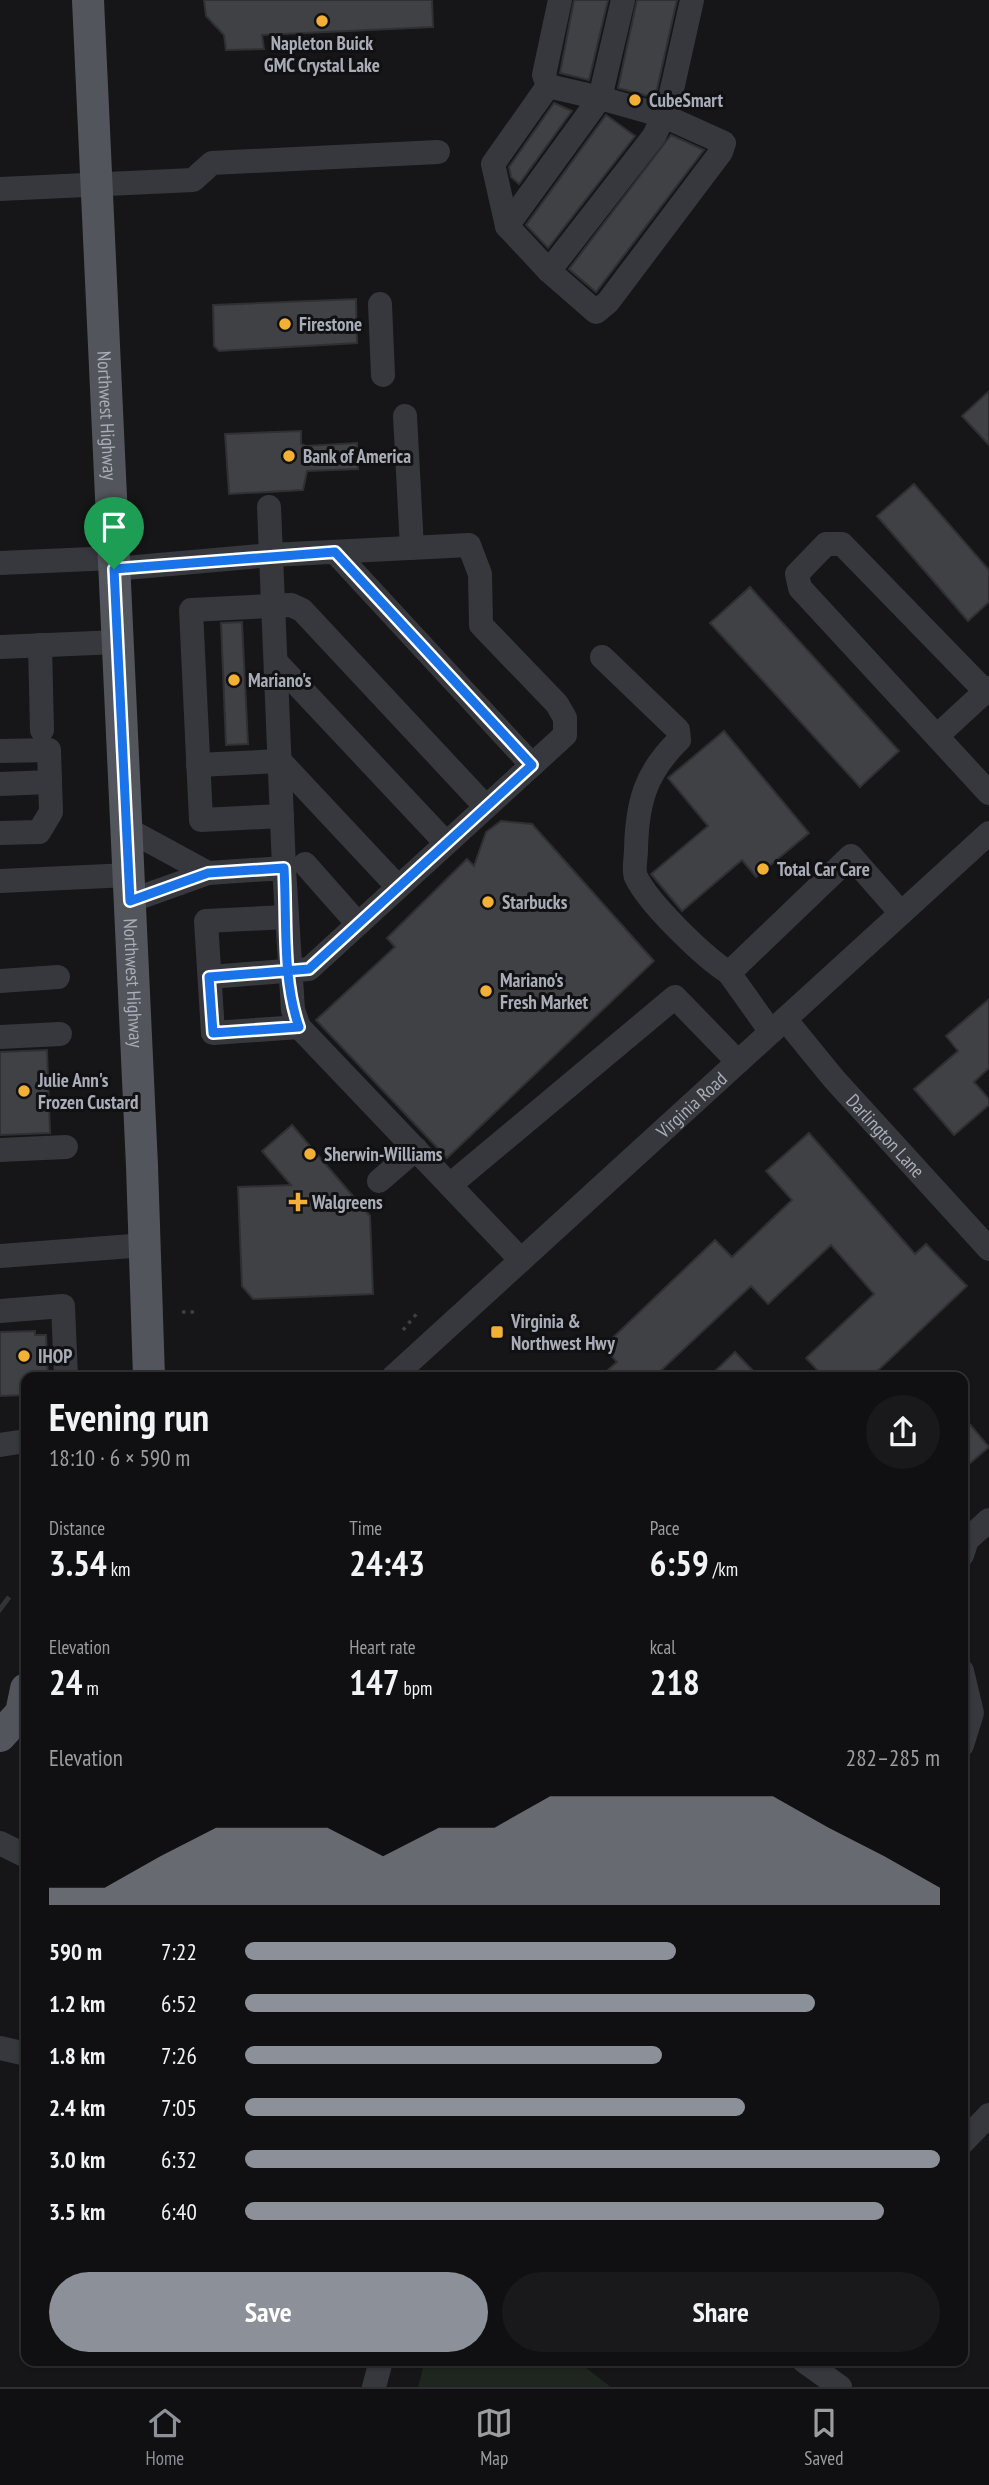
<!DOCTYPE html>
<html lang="en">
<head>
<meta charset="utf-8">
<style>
	body { margin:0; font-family:"PT Sans Narrow",sans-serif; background:#19191b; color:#f1f3f6; height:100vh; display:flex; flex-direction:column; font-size:26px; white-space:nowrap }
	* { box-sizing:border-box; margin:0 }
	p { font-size:23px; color:#9c9d9f }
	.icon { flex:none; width:38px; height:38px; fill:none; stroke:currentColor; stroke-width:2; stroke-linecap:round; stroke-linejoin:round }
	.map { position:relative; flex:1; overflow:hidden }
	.details { position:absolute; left:21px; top:1372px; width:947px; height:994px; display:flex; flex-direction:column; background:#101012; border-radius:14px; box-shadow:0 2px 5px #0004,0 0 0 2px #303032 }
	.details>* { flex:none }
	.pin { position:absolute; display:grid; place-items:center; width:60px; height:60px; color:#fff; margin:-72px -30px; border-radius:50% 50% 50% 0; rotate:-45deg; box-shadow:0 0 7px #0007 }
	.pin .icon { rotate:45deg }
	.round { display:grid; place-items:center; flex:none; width:74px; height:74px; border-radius:37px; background:#19191b }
	.headline { display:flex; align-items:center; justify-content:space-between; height:119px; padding:0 28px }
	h1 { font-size:38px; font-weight:600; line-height:52px }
	.metrics { display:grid; grid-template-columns:repeat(3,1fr); gap:10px; height:119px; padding:7px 28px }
	.metrics div { display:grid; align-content:center }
	.metrics b { font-size:35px; font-weight:600 }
	.metrics small { font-size:19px; font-weight:400 }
	.metrics p { font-size:19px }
	.chart { height:196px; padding:14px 28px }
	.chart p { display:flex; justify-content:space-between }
	.chart svg { width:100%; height:126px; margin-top:7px; fill:#8c9099; opacity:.7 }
	.button { display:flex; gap:14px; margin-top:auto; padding:14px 28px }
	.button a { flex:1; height:80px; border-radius:42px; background:#8c9099; color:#fff; font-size:28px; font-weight:600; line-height:80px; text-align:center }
	.button a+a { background:#19191b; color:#f1f3f6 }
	ul { padding:0 28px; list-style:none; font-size:23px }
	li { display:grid; grid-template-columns:112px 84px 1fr; align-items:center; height:52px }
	li i { height:18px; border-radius:9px; background:#8c9099 }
	.menu { display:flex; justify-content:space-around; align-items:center; height:98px; border-top:2px solid #303032; background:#101012; font-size:19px; color:#9c9d9f }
	.menu a { display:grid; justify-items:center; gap:4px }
	.menu .selected { color:#8c9099 }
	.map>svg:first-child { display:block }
	.green { fill:#1e261f }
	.building { fill:#404145; stroke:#303034; stroke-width:2 }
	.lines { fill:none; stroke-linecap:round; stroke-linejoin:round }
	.minor-tunnel { stroke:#333438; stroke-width:24; stroke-dasharray:24 12; stroke-linecap:butt }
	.path { stroke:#3d3f44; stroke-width:3.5; stroke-dasharray:3.5 5; stroke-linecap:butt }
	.minor { stroke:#37383d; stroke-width:24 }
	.major { stroke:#53555c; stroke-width:32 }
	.route-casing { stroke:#fff; stroke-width:14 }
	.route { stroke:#1a73e8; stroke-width:9 }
	.poi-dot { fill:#f2b134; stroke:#111113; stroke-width:2.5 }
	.labels { text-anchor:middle; stroke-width:6; stroke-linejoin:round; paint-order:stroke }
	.poi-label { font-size:19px; font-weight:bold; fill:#a8adb8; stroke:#111113; text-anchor:start }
	.street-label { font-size:19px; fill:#a8adb8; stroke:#111113 }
</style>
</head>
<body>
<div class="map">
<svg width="989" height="2387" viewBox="0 0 989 2387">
	<rect width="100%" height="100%" fill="#161618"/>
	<polygon class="green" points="425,2361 577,2361 611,2387 418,2387"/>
	<g class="building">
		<polygon points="204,0 432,0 433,27 262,35 264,49 226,50 224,35 206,16"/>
		<polygon points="574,0 608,0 589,80 560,73"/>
		<polygon points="637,0 677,0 655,98 618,88"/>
		<polygon points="554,103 572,111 519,184 511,177 509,167"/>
		<polygon points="606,115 635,136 548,248 526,225"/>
		<polygon points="671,135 704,150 596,292 569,269"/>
		<polygon points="356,299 357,343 219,351 214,346 213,305"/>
		<polygon points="989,391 989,445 962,416"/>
		<polygon points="301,431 301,444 306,446 357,443 358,469 307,471 303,490 229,494 225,434"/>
		<polygon points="914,484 989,570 989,602 968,621 877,516"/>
		<polygon points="750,587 899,751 860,787 710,623"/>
		<polygon points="242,622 248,744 226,745 221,623"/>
		<polygon points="724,731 809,833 756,877 742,860 682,911 651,874 708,826 668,778"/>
		<polygon points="501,821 532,824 654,961 447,1158 316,1020 395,947 387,938 467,859 474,866 486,832"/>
		<polygon points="989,999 989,1068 974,1082 989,1099 989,1105 954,1135 914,1089 958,1051 946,1036"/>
		<polygon points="47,1050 50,1133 0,1135 0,1052"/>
		<polygon points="292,1125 370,1216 373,1294 253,1299 242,1286 238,1187 291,1185 262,1151"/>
		<polygon points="809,1133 915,1254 926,1244 967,1286 871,1377 824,1377 806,1358 874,1294 831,1245 768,1304 751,1286 654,1377 600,1377 617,1362 603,1347 715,1240 732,1257 792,1200 766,1171"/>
		<polygon points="35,1331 35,1335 46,1335 48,1377 26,1377 26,1395 0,1396 0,1332"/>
		<polygon points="735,1352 759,1377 709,1377"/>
		<polygon points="962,1415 989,1447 962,1470"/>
	</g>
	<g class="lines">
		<polyline class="minor-tunnel" points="0,1605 4,1608"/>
		<g class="path">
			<polyline points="182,1312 198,1312"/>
			<polyline points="403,1330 419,1311"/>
		</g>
		<g class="minor">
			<polyline points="560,0 544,75 548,86 493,164 507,226 549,271 596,312 608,302 721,152 724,143 664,116 600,98 623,0"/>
			<polyline points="0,189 193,180 212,163 438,152"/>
			<polyline points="507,226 600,98 548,86"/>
			<polyline points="549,271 654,136 668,107 692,0"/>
			<polyline points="380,304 383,375"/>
			<polyline points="405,416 412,548"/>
			<polyline points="269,507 284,868"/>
			<polyline points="335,552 532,765"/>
			<polyline points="0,563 114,558"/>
			<polyline points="114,569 271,555 469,545 480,574 481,625 557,704 565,718 565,735 309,969 210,977"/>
			<polyline points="40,645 42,730"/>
			<polyline points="0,647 118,642"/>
			<path d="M602,657L678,730L679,740C645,773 637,803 636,850C636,858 633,870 636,877C649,904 704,957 729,973"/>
			<polyline points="276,662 446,843"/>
			<polyline points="985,691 842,544 826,544 797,574 800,588 989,793"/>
			<polyline points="937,736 989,688"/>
			<polyline points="0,751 49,750 51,812 39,832 0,833"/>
			<polyline points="198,765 280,761 398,887"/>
			<polyline points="0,784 50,782"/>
			<polyline points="282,816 201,820 191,610 291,605 302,610 486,807"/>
			<polyline points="127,829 208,873"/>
			<polyline points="305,864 358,924"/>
			<polyline points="0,881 129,875"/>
			<polyline points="130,901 208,873 284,868 293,1010 299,1027 521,1260"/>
			<polyline points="287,917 206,921 213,1033 299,1027"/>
			<polyline points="0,981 58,977"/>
			<path id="s1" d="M785,1019L834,1079L989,1249"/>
			<polyline points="771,1032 729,973 851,856 901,913"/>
			<polyline points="0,1037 60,1034"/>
			<polyline points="0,1150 66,1147"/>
			<polyline points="379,1181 416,1149"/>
			<polyline points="450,1185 675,997 738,1062"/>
			<polyline points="0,1256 145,1245"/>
			<polyline points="0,1311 63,1306 66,1377"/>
			<path id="s2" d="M393,1377L989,833"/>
			<polyline points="0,1445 26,1441"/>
			<polyline points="962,1555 967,1540 989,1520"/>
			<polyline points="962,1671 972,1713 962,1745"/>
			<polyline points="0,1843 26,1856"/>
			<polyline points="0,2048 26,2054"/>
			<polyline points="962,2143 989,2115"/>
			<polyline points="804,2361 840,2387"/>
			<polyline points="374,2387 381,2361"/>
		</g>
		<g class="major">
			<path id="s3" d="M88,0L142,1166L149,1377"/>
			<polyline points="0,1736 21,1713 26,1689"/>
		</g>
	</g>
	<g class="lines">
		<g class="route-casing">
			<path id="route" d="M114,569L130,901L208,873L284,868C287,920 282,979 299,1027L213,1033L209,977L309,969L532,765L335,552L114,569"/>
		</g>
		<use href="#route" class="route"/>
	</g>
	<g class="poi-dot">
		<circle cx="322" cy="21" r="7"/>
		<circle cx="635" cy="100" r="7"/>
		<circle cx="285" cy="324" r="7"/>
		<circle cx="289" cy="456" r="7"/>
		<circle cx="234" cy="680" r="7"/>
		<circle cx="763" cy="869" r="7"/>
		<circle cx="488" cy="902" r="7"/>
		<circle cx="486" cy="991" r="7"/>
		<circle cx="24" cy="1091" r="7"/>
		<circle cx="310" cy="1154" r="7"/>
		<path d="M294.5 1191.5h7v7h7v7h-7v7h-7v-7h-7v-7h7z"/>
		<rect x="490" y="1325" width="14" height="14" rx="3.5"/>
		<circle cx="24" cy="1356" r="7"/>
	</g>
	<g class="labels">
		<g class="poi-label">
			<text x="322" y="50" text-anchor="middle">Napleton Buick<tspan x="322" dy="22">GMC Crystal Lake</tspan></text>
			<text x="649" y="107">CubeSmart</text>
			<text x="299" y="331">Firestone</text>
			<text x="303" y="463">Bank of America</text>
			<text x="248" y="687">Mariano's</text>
			<text x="777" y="876">Total Car Care</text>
			<text x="502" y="909">Starbucks</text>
			<text x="500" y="987">Mariano's<tspan x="500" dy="22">Fresh Market</tspan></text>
			<text x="38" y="1087">Julie Ann's<tspan x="38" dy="22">Frozen Custard</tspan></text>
			<text x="324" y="1161">Sherwin-Williams</text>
			<text x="312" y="1209">Walgreens</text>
			<text x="511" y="1328">Virginia &amp;<tspan x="511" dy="22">Northwest Hwy</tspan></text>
			<text x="38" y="1363">IHOP</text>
		</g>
		<g class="street-label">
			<text dy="7" stroke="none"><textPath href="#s3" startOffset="416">Northwest Highway</textPath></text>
			<text dy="7" stroke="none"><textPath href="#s3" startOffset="984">Northwest Highway</textPath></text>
			<text dy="7" stroke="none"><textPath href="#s2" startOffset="404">Virginia Road</textPath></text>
			<text dy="7" stroke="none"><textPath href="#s1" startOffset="154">Darlington Lane</textPath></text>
		</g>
	</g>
</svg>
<div class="pin" style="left:114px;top:569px;background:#1e9e55"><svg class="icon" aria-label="arrive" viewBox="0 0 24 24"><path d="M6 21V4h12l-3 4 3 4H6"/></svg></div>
<section class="details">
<div class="headline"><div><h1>Evening run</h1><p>18:10 · 6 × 590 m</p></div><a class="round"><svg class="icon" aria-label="share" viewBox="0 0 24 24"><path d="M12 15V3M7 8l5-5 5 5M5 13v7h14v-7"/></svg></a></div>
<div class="metrics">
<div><p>Distance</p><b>3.54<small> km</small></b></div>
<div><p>Time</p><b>24:43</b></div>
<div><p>Pace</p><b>6:59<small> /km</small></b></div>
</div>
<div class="metrics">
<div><p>Elevation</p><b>24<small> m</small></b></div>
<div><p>Heart rate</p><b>147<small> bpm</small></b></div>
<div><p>kcal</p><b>218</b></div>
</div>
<div class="chart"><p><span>Elevation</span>282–285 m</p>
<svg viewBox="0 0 160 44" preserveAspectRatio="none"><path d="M0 44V38L10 38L20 27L30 17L40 17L50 17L60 27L70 17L80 17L90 6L100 6L110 6L120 6L130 6L140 17L150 27L160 38V44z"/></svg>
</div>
<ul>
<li><b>590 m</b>7:22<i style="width:62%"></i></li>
<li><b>1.2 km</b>6:52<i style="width:82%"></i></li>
<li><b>1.8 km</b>7:26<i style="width:60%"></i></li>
<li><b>2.4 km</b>7:05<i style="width:72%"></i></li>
<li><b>3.0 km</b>6:32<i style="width:100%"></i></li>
<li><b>3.5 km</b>6:40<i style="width:92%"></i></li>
</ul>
<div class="button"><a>Save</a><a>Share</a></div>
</section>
</div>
<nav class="menu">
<a class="selected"><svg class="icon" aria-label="home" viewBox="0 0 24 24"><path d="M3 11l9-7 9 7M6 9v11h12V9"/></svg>Home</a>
<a><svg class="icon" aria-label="map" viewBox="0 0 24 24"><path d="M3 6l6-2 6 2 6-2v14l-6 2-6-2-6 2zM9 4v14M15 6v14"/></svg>Map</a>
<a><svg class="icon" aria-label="saved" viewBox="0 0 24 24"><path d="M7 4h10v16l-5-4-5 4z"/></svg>Saved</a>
</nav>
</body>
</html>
